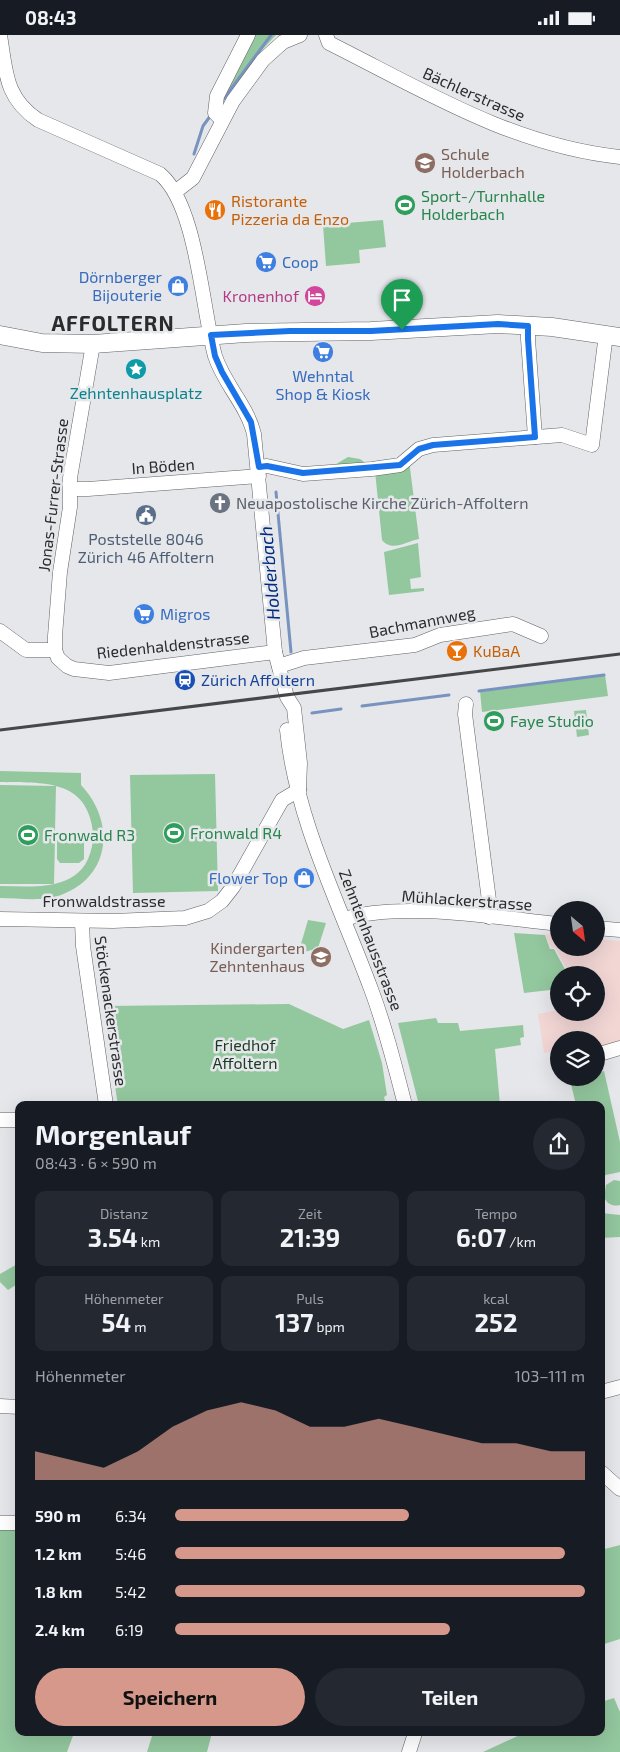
<!DOCTYPE html>
<html lang="de">
<head>
<meta charset="utf-8">
<style>
	body { margin:0; font-family:"Exo 2",sans-serif; background:#242831; color:#f1f3f6; height:100vh; display:flex; flex-direction:column; font-size:19px; white-space:nowrap }
	* { box-sizing:border-box; margin:0 }
	p { font-size:16px; color:#9ea1a6 }
	.icon { flex:none; width:28px; height:28px; fill:none; stroke:currentColor; stroke-width:2; stroke-linecap:round; stroke-linejoin:round }
	.map { position:relative; flex:1; overflow:hidden }
	.details { position:absolute; left:15px; top:1066px; width:590px; height:635px; display:flex; flex-direction:column; background:#171b24; border-radius:10px; box-shadow:0 5px 20px #0002 }
	.details>* { flex:none }
	.needle { width:32px; rotate:151deg }
	.tools { position:absolute; left:550px; top:866px; display:grid; gap:10px }
	.tools a { display:grid; place-items:center; width:55px; height:55px; border-radius:50%; background:#171b24; box-shadow:0 5px 20px #0002; font-size:25px }
	.pin { position:absolute; display:grid; place-items:center; width:42px; height:42px; color:#fff; margin:-51px -21px; border-radius:50% 50% 50% 0; rotate:-45deg; box-shadow:0 0 5px #0007 }
	.pin .icon { rotate:45deg }
	.round { display:grid; place-items:center; flex:none; width:52px; height:52px; border-radius:26px; background:#242831 }
	.summary { display:flex; align-items:center; justify-content:space-between; height:85px; padding:0 20px }
	h1 { font-size:28px; font-weight:700; line-height:38px }
	.metrics { display:grid; grid-template-columns:repeat(3,1fr); gap:8px; height:85px; padding:5px 20px }
	.metrics div { display:grid; align-content:center; border-radius:10px; background:#242831; text-align:center }
	.metrics b { font-size:25px; font-weight:700 }
	.metrics small { font-size:14px; font-weight:400 }
	.metrics p { font-size:14px }
	.chart { height:140px; padding:10px 20px }
	.chart p { display:flex; justify-content:space-between }
	.chart svg { width:100%; height:90px; margin-top:5px; fill:#d5988a; opacity:.7 }
	.primary-button { display:flex; gap:10px; margin-top:auto; padding:10px 20px }
	.primary-button a { flex:1; height:58px; border-radius:30px; background:#d5988a; color:#111; font-size:20px; font-weight:700; line-height:58px; text-align:center }
	.primary-button a+a { background:#242831; color:#f1f3f6 }
	ul { padding:0 20px; list-style:none; font-size:16px }
	li { display:grid; grid-template-columns:80px 60px 1fr; align-items:center; height:38px }
	li i { height:12px; border-radius:6px; background:#d5988a }
	.status { display:flex; justify-content:space-between; align-items:center; height:35px; padding:0 25px; background:#171b24; direction:ltr }
	.status svg { height:14px; fill:currentColor }
	.map>svg:first-child { display:block }
	.industrial { fill:#f1d6d4 }
	.green { fill:#93c79e }
	.lines { fill:none; stroke-linecap:round; stroke-linejoin:round }
	.stream { stroke:#7993bf; stroke-width:3 }
	.minor-casing { stroke:#5f6164; stroke-width:15 }
	.major-casing { stroke:#5f6164; stroke-width:19 }
	.minor { stroke:#fff; stroke-width:14 }
	.major { stroke:#fff; stroke-width:18 }
	.rail { stroke:#474749; stroke-width:3 }
	.route-casing { stroke:#fff; stroke-width:10 }
	.route { stroke:#1a73e8; stroke-width:6 }
	.labels { text-anchor:middle; stroke-width:5; stroke-linejoin:round; paint-order:stroke }
	.street-label { font-size:16px; fill:#2b2b2d; stroke:#e6e7eb }
	.education-label { font-size:16px; fill:#785e54; stroke:#e6e7eb; text-anchor:start }
	.leisure-label { font-size:16px; fill:#27864d; stroke:#e6e7eb; text-anchor:start }
	.food-label { font-size:16px; fill:#c56008; stroke:#e6e7eb; text-anchor:start }
	.shop-label { font-size:16px; fill:#366cbe; stroke:#e6e7eb; text-anchor:start }
	.hotel-label { font-size:16px; fill:#b23c85; stroke:#e6e7eb; text-anchor:end }
	.culture-label { font-size:16px; fill:#0d838f; stroke:#e6e7eb }
	.worship-label { font-size:16px; fill:#5b616d; stroke:#e6e7eb; text-anchor:start }
	.service-label { font-size:16px; fill:#4e5e75; stroke:#e6e7eb }
	.transit-label { font-size:16px; fill:#164399; stroke:#e6e7eb; text-anchor:start }
	.park-label { font-size:16px; fill:#183b22; stroke:#e6e7eb }
	.water-label { font-size:18px; font-style:italic; fill:#002b80; stroke:#e6e7eb }
	.district-label { font-size:21px; font-weight:bold; letter-spacing:1px; fill:#2b2b2d; stroke:#e6e7eb }
</style>
</head>
<body>
<div class="status"><b>08:43</b><svg viewBox="0 0 49 12"><path d="M0 12V9h3v3zM5 12V6h3v6zM10 12V3h3v9zM15 12V0h3v12zM26 1h20v11H26zM47 4h2v5h-2z"/></svg></div>
<div class="map">
<svg width="620" height="1717" viewBox="0 0 620 1717">
	<rect width="100%" height="100%" fill="#e6e7eb"/>
	<polygon class="industrial" points="545,899 559,900 559,912 596,912 596,904 620,906 620,1011 596,1018 596,1005 559,1005 559,1016 544,1018 538,979 558,975 557,966 559,966 559,978 596,978 596,940 570,940 555,913 551,913"/>
	<g class="green">
		<polygon points="252,0 276,0 252,26 222,67 220,66"/>
		<polygon points="383,185 386,212 359,215 360,228 326,231 323,190"/>
		<polygon points="348,422 360,424 367,429 331,432"/>
		<path d="M409,425L419,504C405,507 392,517 382,505L375,436Z"/>
		<polygon points="418,508 421,542 410,544 411,554 424,553 424,556 389,560 384,517"/>
		<polygon points="605,640 608,661 482,677 480,656"/>
		<polygon points="586,675 589,700 577,702 574,676"/>
		<path d="M0,736L81,738V750C115,786 112,841 61,860C43,867 19,863 0,863V851C39,852 88,857 93,804L55,803L54,849H0V750L56,751L55,797H93C87,743 42,748 0,747Z"/>
		<polygon points="215,739 218,856 133,858 130,740"/>
		<polygon points="57,805 84,805 84,824 79,828 60,828 57,824"/>
		<polygon points="308,885 326,888 318,913 298,919"/>
		<polygon points="514,898 545,900 550,914 554,914 568,940 559,940 559,954 524,958"/>
		<polygon points="289,969 343,994 369,985 382,1028 387,1060 384,1062 386,1070 118,1070 114,1045 118,1042 114,1019 110,1017 104,971"/>
		<polygon points="436,983 438,988 458,988 460,996 523,990 524,1002 520,1003 521,1010 495,1014 500,1070 419,1070 398,988"/>
		<polygon points="604,1036 620,1107 620,1137 601,1141 601,1070 576,1070 571,1049 575,1043 596,1042 596,1038"/>
		<path d="M614,1145L620,1146V1170C613,1172 607,1169 604,1162L606,1150Z"/>
		<polygon points="601,1178 620,1180 620,1202 601,1203"/>
		<polygon points="19,1228 19,1248 8,1255 0,1247 0,1239"/>
		<polygon points="19,1490 19,1609 17,1614 19,1615 19,1698 74,1698 67,1717 0,1717 0,1491"/>
		<polygon points="620,1510 620,1604 601,1610 601,1515"/>
		<polygon points="614,1663 620,1677 620,1717 483,1717 524,1698 601,1698 601,1667"/>
		<polygon points="153,1698 212,1698 207,1717 147,1717"/>
	</g>
	<g class="lines">
		<g class="stream">
			<polyline points="222,66 271,0"/>
			<polyline points="194,119 203,91 211,80"/>
			<polyline points="276,457 291,617"/>
			<polyline points="479,656 604,640"/>
			<polyline points="362,671 449,660"/>
			<polyline points="312,678 341,674"/>
		</g>
		<g class="minor-casing">
			<g id="minor">
				<path d="M0,0C6,37 5,63 38,85L160,139C197,170 202,274 215,321C224,349 247,370 254,399L275,617L287,662L294,673L300,728L299,755"/>
				<path d="M326,0L329,8C423,55 513,111 620,122"/>
				<polyline points="222,85 215,78 217,61 248,0"/>
				<polyline points="175,157 193,143 233,66 263,25 283,7 300,0"/>
				<polyline points="528,291 528,304 535,402"/>
				<polyline points="93,309 70,443 70,472 60,537 55,601 55,615 58,623 67,631 74,634 109,638 275,617"/>
				<polyline points="259,432 267,431 303,439 372,434 400,430 419,414 433,410 562,400 592,410 606,299"/>
				<polyline points="70,454 88,454 259,441"/>
				<polyline points="0,596 26,615 55,615"/>
				<polyline points="279,631 304,623 415,610 440,600 513,589 541,601"/>
				<polyline points="466,669 465,679 490,873 489,882"/>
				<path d="M287,695C296,785 340,870 371,954C385,991 395,1031 405,1070"/>
				<polyline points="0,884 113,886 185,883 208,876 222,866 233,852 282,765 299,755"/>
				<path d="M344,884C401,866 498,883 559,889"/>
				<polyline points="82,887 83,911 106,1070"/>
				<polyline points="596,893 620,895"/>
				<polyline points="603,1018 620,1013"/>
				<polyline points="0,1085 19,1085"/>
				<polyline points="601,1357 620,1352"/>
				<polyline points="0,1371 19,1372"/>
				<polyline points="601,1437 620,1454"/>
				<polyline points="0,1488 19,1488"/>
				<polyline points="409,1717 415,1698"/>
			</g>
		</g>
		<g class="major-casing">
			<polyline id="major" points="0,300 42,308 93,309 246,298 371,296 498,289 552,292 620,302"/>
		</g>
		<use href="#minor" class="minor"/>
		<use href="#major" class="major"/>
		<polyline class="rail" points="0,695 620,619"/>
	</g>
	<g class="lines">
		<g class="route-casing">
			<polygon id="route" points="498,289 528,291 528,304 535,402 433,410 419,414 400,430 303,438 267,431 259,432 251,387 222,337 215,321 211,300 290,296 371,296"/>
		</g>
		<use href="#route" class="route"/>
	</g>
	<defs>
		<g id="school-disc" transform="scale(1.125)"><circle r="9.5" fill="#8d6e63" stroke="#e6e7eb"/><path d="M0-5L7-2L0 1L-7-2ZM-4 1L0 2.5L4 1V4Q0 6-4 4Z" fill="#fff"/></g>
		<g id="stadium-disc" transform="scale(1.125)"><circle r="9.5" fill="#2e9e5b" stroke="#e6e7eb"/><path d="M0-5a6.5 5 0 1 0 0 10a6.5 5 0 1 0 0-10ZM-3.5-1.8h7v3.6h-7Z" fill="#fff"/></g>
		<g id="restaurant-disc" transform="scale(1.125)"><circle r="9.5" fill="#e8710a" stroke="#e6e7eb"/><path d="M-5-6h1v4h1v-4h1v4h1v-4h1v5L-1.5 .5V6h-2V.5L-5-1ZM5-6V6H3V1.5H1.5Q1.5-4 5-6Z" fill="#fff"/></g>
		<g id="supermarket-disc" transform="scale(1.125)"><circle r="9.5" fill="#3f7fe0" stroke="#e6e7eb"/><path d="M-6-5.5h2.5l.6 2H6L4.5 2H-2.5L-4.4-4H-6ZM-1.5 3.2a1.3 1.3 0 1 0 .1 0ZM3 3.2a1.3 1.3 0 1 0 .1 0Z" fill="#fff"/></g>
		<g id="shop-disc" transform="scale(1.125)"><circle r="9.5" fill="#3f7fe0" stroke="#e6e7eb"/><path d="M-5-2.5h2.3a2.7 3.5 0 0 1 5.4 0H5L5.5 6h-11ZM-1.5-2.5h3a1.5 2.3 0 0 0-3 0Z" fill="#fff"/></g>
		<g id="hotel-disc" transform="scale(1.125)"><circle r="9.5" fill="#d1479c" stroke="#e6e7eb"/><path d="M-6-4.5h1.5V1H6V5H4.5V3h-9V5H-6ZM-4 0a1.8 1.8 0 1 1 3.6 0ZM.5 0V-2.5h3Q6-2.5 6 0Z" fill="#fff"/></g>
		<g id="sight-disc" transform="scale(1.125)"><circle r="9.5" fill="#0f9aa8" stroke="#e6e7eb"/><path d="M0-6L1.8-2.2L6-1.7L2.9 1.2L3.7 5.4L0 3.3L-3.7 5.4L-2.9 1.2L-6-1.7L-1.8-2.2Z" fill="#fff"/></g>
		<g id="church-disc" transform="scale(1.125)"><circle r="9.5" fill="#6b7280" stroke="#e6e7eb"/><path d="M-1.2-6h2.4v3.5h3.3v2.4h-3.3V6h-2.4V-.1h-3.3v-2.4h3.3Z" fill="#fff"/></g>
		<g id="civic-disc" transform="scale(1.125)"><circle r="9.5" fill="#5c6f8a" stroke="#e6e7eb"/><path d="M-.6-6.5H3V-4.5H.6V-3L4-1V1h2V6H-6V1h2V-1L-.6-3ZM-1.2 2.5V6h2.4V2.5Z" fill="#fff"/></g>
		<g id="bar-disc" transform="scale(1.125)"><circle r="9.5" fill="#e8710a" stroke="#e6e7eb"/><path d="M-6-5H6L.8 .8V4.5H3.5V6h-7V4.5H-.8V.8Z" fill="#fff"/></g>
		<g id="station-disc" transform="scale(1.125)"><circle r="9.5" fill="#1a4fb4" stroke="#e6e7eb"/><path d="M-3-6H3Q5-6 5-4V2Q5 4 3 4L4.5 6H3L1.5 4h-3L-3 6H-4.5L-3 4Q-5 4-5 2V-4Q-5-6-3-6ZM-3.5-4v3h7v-3ZM-3.5 1v1.5H-2V1ZM2 1v1.5H3.5V1Z" fill="#fff"/></g>
	</defs>
	<g fill-rule="evenodd">
		<use href="#school-disc" x="425" y="128"/>
		<use href="#stadium-disc" x="405" y="170"/>
		<use href="#restaurant-disc" x="215" y="175"/>
		<use href="#supermarket-disc" x="266" y="227"/>
		<use href="#shop-disc" x="178" y="251"/>
		<use href="#hotel-disc" x="315" y="261"/>
		<use href="#supermarket-disc" x="323" y="317"/>
		<use href="#sight-disc" x="136" y="334"/>
		<use href="#church-disc" x="220" y="468"/>
		<use href="#civic-disc" x="146" y="480"/>
		<use href="#supermarket-disc" x="144" y="579"/>
		<use href="#bar-disc" x="457" y="616"/>
		<use href="#station-disc" x="185" y="645"/>
		<use href="#stadium-disc" x="494" y="686"/>
		<use href="#stadium-disc" x="174" y="798"/>
		<use href="#stadium-disc" x="28" y="800"/>
		<use href="#shop-disc" x="304" y="843"/>
		<use href="#school-disc" x="321" y="922"/>
	</g>
	<g class="labels">
		<g class="street-label">
			<text transform="translate(474 59) rotate(24)" y="6">Bächlerstrasse</text>
			<text transform="translate(163 431) rotate(-4)" y="6">In Böden</text>
			<text transform="translate(53 460) rotate(-83)" y="6">Jonas-Furrer-Strasse</text>
			<text transform="translate(422 587) rotate(-11)" y="6">Bachmannweg</text>
			<text transform="translate(173 610) rotate(-6)" y="6">Riedenhaldenstrasse</text>
			<text transform="translate(467 865) rotate(4)" y="6">Mühlackerstrasse</text>
			<text x="104" y="872">Fronwaldstrasse</text>
			<text transform="translate(371 905) rotate(69)" y="6">Zehntenhausstrasse</text>
			<text transform="translate(111 976) rotate(82)" y="6">Stöckenackerstrasse</text>
		</g>
		<g class="education-label">
			<text x="441" y="125">Schule<tspan x="441" dy="18">Holderbach</tspan></text>
			<text x="305" y="919" text-anchor="end">Kindergarten<tspan x="305" dy="18">Zehntenhaus</tspan></text>
		</g>
		<g class="leisure-label">
			<text x="421" y="167">Sport-/Turnhalle<tspan x="421" dy="18">Holderbach</tspan></text>
			<text x="510" y="692">Faye Studio</text>
			<text x="190" y="804">Fronwald R4</text>
			<text x="44" y="806">Fronwald R3</text>
		</g>
		<g class="food-label">
			<text x="231" y="172">Ristorante<tspan x="231" dy="18">Pizzeria da Enzo</tspan></text>
			<text x="473" y="622">KuBaA</text>
		</g>
		<g class="shop-label">
			<text x="282" y="233">Coop</text>
			<text x="162" y="248" text-anchor="end">Dörnberger<tspan x="162" dy="18">Bijouterie</tspan></text>
			<text x="323" y="347" text-anchor="middle">Wehntal<tspan x="323" dy="18">Shop &amp; Kiosk</tspan></text>
			<text x="160" y="585">Migros</text>
			<text x="288" y="849" text-anchor="end">Flower Top</text>
		</g>
		<g class="hotel-label">
			<text x="299" y="267">Kronenhof</text>
		</g>
		<g class="culture-label">
			<text x="136" y="364">Zehntenhausplatz</text>
		</g>
		<g class="worship-label">
			<text x="236" y="474">Neuapostolische Kirche Zürich-Affoltern</text>
		</g>
		<g class="service-label">
			<text x="146" y="510">Poststelle 8046<tspan x="146" dy="18">Zürich 46 Affoltern</tspan></text>
		</g>
		<g class="transit-label">
			<text x="201" y="651">Zürich Affoltern</text>
		</g>
		<g class="park-label">
			<text x="245" y="1016">Friedhof<tspan x="245" dy="18">Affoltern</tspan></text>
		</g>
		<g class="water-label">
			<text transform="translate(270 538) rotate(-95)" y="6">Holderbach</text>
		</g>
		<g class="district-label">
			<text x="113" y="296">AFFOLTERN</text>
		</g>
	</g>
</svg>
<div class="tools">
<a><svg class="needle" viewBox="-14 -14 28 28"><path d="M0-13l5 13h-10z" fill="#e53935"/><path d="M0 13l5-13h-10z" fill="#9ea1a6"/></svg></a>
<a><svg class="icon" aria-label="locate" viewBox="0 0 24 24"><circle cx="12" cy="12" r="6"/><path d="M12 2v4M12 18v4M2 12h4M18 12h4"/></svg></a>
<a><svg class="icon" aria-label="layers" viewBox="0 0 24 24"><path d="M12 4l9 5-9 5-9-5zM3 14l9 5 9-5"/></svg></a>
</div>
<div class="pin" style="left:402px;top:295px;background:#1e9e55"><svg class="icon" aria-label="arrive" viewBox="0 0 24 24"><path d="M6 21V4h12l-3 4 3 4H6"/></svg></div>
<section class="details">
<div class="summary"><div><h1>Morgenlauf</h1><p>08:43 · 6 × 590 m</p></div><a class="round"><svg class="icon" aria-label="share" viewBox="0 0 24 24"><path d="M12 15V3M7 8l5-5 5 5M5 13v7h14v-7"/></svg></a></div>
<div class="metrics">
<div><p>Distanz</p><b>3.54<small> km</small></b></div>
<div><p>Zeit</p><b>21:39</b></div>
<div><p>Tempo</p><b>6:07<small> /km</small></b></div>
</div>
<div class="metrics">
<div><p>Höhenmeter</p><b>54<small> m</small></b></div>
<div><p>Puls</p><b>137<small> bpm</small></b></div>
<div><p>kcal</p><b>252</b></div>
</div>
<div class="chart"><p><span>Höhenmeter</span>103–111 m</p>
<svg viewBox="0 0 160 44" preserveAspectRatio="none"><path d="M0 44V30L10 34L20 38L30 30L40 18L50 10L60 6L70 10L80 18L90 18L100 14L110 18L120 22L130 26L140 26L150 30L160 30V44z"/></svg>
</div>
<ul>
<li><b>590 m</b>6:34<i style="width:57%"></i></li>
<li><b>1.2 km</b>5:46<i style="width:95%"></i></li>
<li><b>1.8 km</b>5:42<i style="width:100%"></i></li>
<li><b>2.4 km</b>6:19<i style="width:67%"></i></li>
</ul>
<div class="primary-button"><a>Speichern</a><a>Teilen</a></div>
</section>
</div>
</body>
</html>
